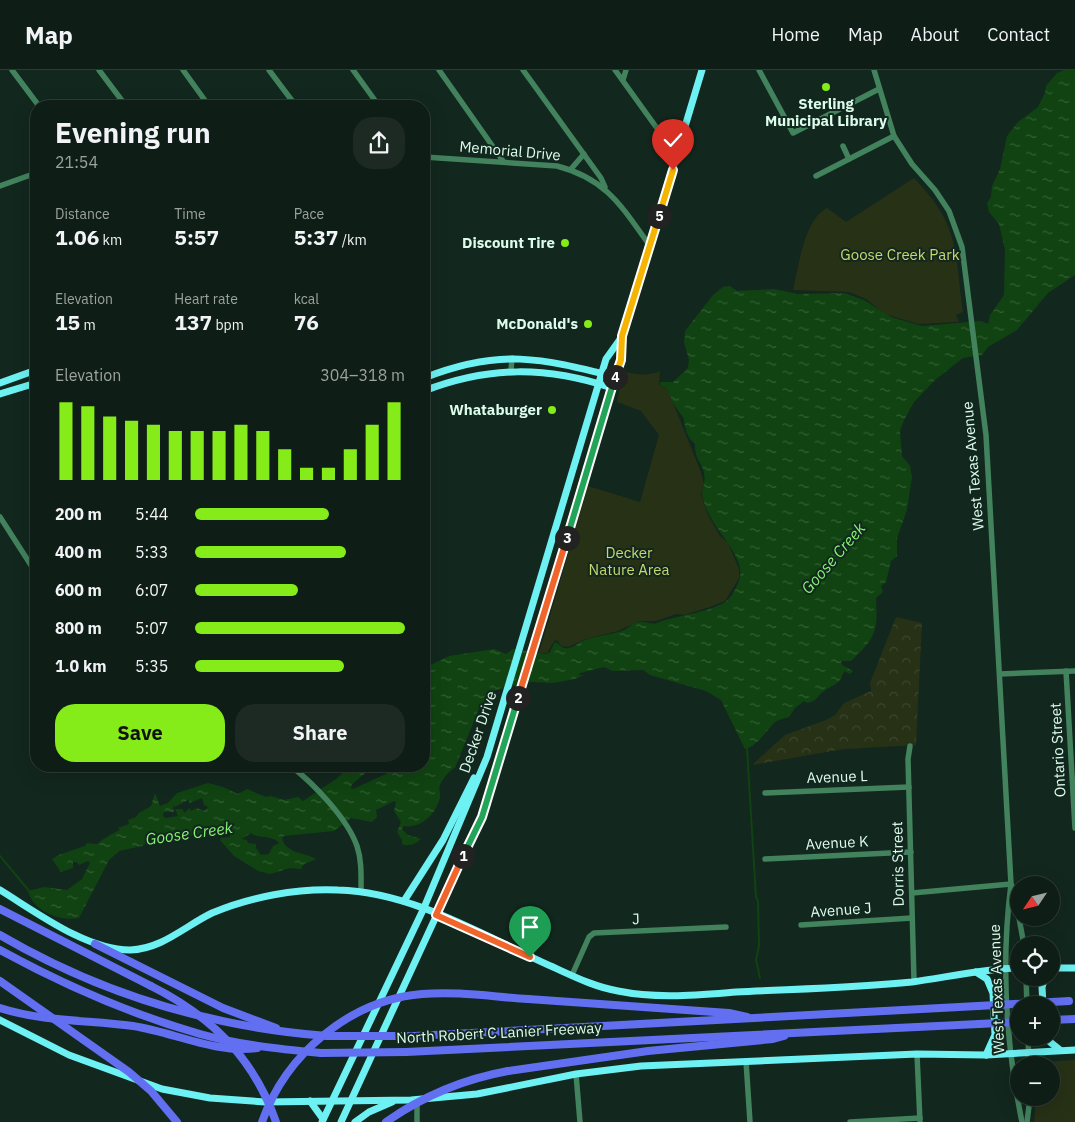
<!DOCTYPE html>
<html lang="en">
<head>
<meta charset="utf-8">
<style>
	body { margin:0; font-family:"IBM Plex Sans",sans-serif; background:#1c2a23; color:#f1f3f6; height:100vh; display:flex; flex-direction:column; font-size:19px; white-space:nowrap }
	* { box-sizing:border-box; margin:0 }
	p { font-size:16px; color:#9ba2a1 }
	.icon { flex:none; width:28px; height:28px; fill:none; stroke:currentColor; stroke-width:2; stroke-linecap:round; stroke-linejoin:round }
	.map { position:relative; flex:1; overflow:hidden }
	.panel { position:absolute; left:30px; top:30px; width:400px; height:672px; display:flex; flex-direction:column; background:#0e1d16; border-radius:20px; box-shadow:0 5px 20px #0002,0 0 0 1px #2e3b35 }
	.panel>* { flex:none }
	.needle { width:32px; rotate:235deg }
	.buttons { position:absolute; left:1010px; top:806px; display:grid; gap:10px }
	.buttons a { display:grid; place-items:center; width:50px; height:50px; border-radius:50%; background:#0e1d16; box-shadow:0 5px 20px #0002,0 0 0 1px #2e3b35; font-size:25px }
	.pin { position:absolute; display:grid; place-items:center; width:42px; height:42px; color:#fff; margin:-51px -21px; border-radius:50% 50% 50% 0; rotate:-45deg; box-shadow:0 0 5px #0007 }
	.pin .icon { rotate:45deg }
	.km { position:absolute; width:25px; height:25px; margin:-12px; border-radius:50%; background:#222; color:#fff; font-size:14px; line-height:25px; text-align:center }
	.round { display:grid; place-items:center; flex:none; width:52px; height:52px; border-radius:20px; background:#1c2a23 }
	.overview { display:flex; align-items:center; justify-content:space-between; height:85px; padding:0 25px }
	h1 { font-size:28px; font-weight:800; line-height:38px }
	.figures { display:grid; grid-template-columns:repeat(3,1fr); gap:8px; height:85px; padding:5px 25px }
	.figures div { display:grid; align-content:center }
	.figures b { font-size:21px; font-weight:800 }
	.figures small { font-size:14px; font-weight:400 }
	.figures p { font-size:14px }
	.chart { height:140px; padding:10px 25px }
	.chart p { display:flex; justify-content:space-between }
	.chart svg { width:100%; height:90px; margin-top:5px; stroke:#85eb19; stroke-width:6 }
	.cta { display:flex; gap:10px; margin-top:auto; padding:10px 25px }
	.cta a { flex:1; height:58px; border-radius:20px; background:#85eb19; color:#111; font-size:20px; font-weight:800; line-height:58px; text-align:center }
	.cta a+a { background:#1c2a23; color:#f1f3f6 }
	ul { padding:0 25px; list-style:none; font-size:16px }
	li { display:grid; grid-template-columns:80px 60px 1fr; align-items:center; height:38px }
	li i { height:12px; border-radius:6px; background:#85eb19 }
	header { display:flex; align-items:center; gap:30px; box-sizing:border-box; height:70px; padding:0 25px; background:#0e1d16; border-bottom:1px solid #2e3b35 }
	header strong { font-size:24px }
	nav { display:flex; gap:28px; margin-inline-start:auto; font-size:18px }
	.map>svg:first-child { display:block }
	.green { fill:#273116 }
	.forest { fill:url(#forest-crowns) }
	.water { fill:url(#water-ripples); fill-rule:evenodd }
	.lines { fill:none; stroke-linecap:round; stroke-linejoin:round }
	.stream { stroke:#104311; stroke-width:2 }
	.minor { stroke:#42825d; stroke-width:5.5 }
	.major { stroke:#6df1f2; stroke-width:7 }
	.highway { stroke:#626ff1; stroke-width:8 }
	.highway-bridge { stroke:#626ff1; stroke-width:8 }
	.split-1-casing { stroke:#fff; stroke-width:10 }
	.split-2-casing { stroke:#fff; stroke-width:10 }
	.split-3-casing { stroke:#fff; stroke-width:10 }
	.split-4-casing { stroke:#fff; stroke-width:10 }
	.split-5-casing { stroke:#fff; stroke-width:10 }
	.split-6-casing { stroke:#fff; stroke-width:10 }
	.split-1 { stroke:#f0652b; stroke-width:6 }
	.split-2 { stroke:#22a559; stroke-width:6 }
	.split-3 { stroke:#f0652b; stroke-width:6 }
	.split-4 { stroke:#22a559; stroke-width:6 }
	.split-5 { stroke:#f5b400; stroke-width:6 }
	.split-6 { stroke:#f5b400; stroke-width:6 }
	.poi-dot { fill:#85eb19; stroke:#12271e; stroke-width:2 }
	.labels { text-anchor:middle; stroke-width:4; stroke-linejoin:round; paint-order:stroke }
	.poi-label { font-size:15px; font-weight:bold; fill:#dcfcec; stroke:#12271e; text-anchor:end }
	.street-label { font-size:15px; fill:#dcfcec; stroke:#12271e }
	.park-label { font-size:15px; fill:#c8d76d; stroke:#12271e }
	.water-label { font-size:16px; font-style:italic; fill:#87f373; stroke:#12271e }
</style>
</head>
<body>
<header>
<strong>Map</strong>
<nav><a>Home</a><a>Map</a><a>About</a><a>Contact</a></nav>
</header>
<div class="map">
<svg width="1075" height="1052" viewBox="0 0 1075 1052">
	<defs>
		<pattern id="forest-crowns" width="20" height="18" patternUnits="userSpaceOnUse" patternTransform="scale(1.25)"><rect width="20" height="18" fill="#273116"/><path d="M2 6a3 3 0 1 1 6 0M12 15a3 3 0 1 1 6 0" fill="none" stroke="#3c462d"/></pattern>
		<pattern id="water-ripples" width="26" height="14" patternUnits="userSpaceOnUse" patternTransform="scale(1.25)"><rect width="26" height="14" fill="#104311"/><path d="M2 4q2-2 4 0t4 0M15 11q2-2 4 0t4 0" fill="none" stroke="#325f34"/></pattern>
	</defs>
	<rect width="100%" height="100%" fill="#12271e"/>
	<g class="green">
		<path d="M914,108C961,157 954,180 963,242L956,245L959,252L918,254L885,244L866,229L849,222L793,220C799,195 804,150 827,138L846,152Z"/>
		<path d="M623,301C635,305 651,306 660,301L659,315L667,318L701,402L704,414L701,424L707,443L720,466L728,473L739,499V508L725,531L710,537L684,545L676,544L656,551H639L618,561L586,569L568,577L561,576L558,571L555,570L547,583H539L588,416L640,432L659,365L641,341L617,332Z"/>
		<polygon points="1075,990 1075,1052 1034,1052 1036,1028 1051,1028 1051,995 1039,995 1041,992"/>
	</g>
	<polygon class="forest" points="896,547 922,553 916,675 844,679 752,695 785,665 826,650 835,645 844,633 871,621 870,613"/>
	<path class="water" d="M1064,0H1075V205L1048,223L1017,260L988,277L982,285L963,288L935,310L914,332L904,350L900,361L902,386L910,396L912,407L907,440L897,468V486L891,491L886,512L881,516L883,522L876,528C878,561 876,568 851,591H841L842,595L853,601L850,604L844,601C839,616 835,613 824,621C817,626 817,631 808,633L804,631L795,638L789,647C783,649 779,649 774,653C766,661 756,677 745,679L721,630L706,621L650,605L643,600L613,601L604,597L580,603L579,605H584L575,609L553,613L532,612L492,621L480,636L455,698C449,700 442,710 440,715C438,720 441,724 440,728C435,745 421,759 403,756L402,759L408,765L421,769C416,774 408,777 402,774V770L397,762L401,752L394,741L396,732L394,731L376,740L377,747L372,752L351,748L334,761L284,766L282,768C286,784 304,782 316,789L303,795L301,799L290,798L270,804L258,801L234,786L220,770L221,768L230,767V764H200L148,772L142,776L119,781L109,790L79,848C60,852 33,841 28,821L44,817L67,820L82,809L90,793L88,791L79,795L77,792H73V798L61,802L52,789L61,784L85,776L87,773L97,774C105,768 111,764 120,760L118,758L129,754L128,750L136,747L139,743L151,736L155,723L160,736L168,733L177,723L208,713L223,717L238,724L247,719L266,727L271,726L284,730L298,727L303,731L336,709L351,696H374L352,714L351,718L353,719L386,704L392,696H424V598L449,586L475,582L494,579L506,584L513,579L546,584L550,582L555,572C560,574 561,579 568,578C573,578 579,572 585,570C596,566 610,565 622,561C628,559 632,553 638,552C644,551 651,555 657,553C677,545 705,544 725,532C732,528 738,515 740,507C745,482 704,454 702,422C711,392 694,398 695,373C688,370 684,357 684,349L673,333L667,318L660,315V312H673L688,298L689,290L684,272L685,261L713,225L723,217L730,216L737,221L774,219L798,224L845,223L864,230L891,247L922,256L981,251L988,254L990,245L1004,225L1005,180L999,154L989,142L987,133L991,127L992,116L1000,99L1007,66L1018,52L1038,37L1045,23L1046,16L1057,3ZM202,728L204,735L208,737L204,741L197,738L191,741L189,738L185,743L182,739H175L178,746L166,748L163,746L164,742H174L173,735L175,737L188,730L190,733ZM251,763C257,769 272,764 279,773L273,776L269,784L261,785L256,778V774L248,773L247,770L242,769Z"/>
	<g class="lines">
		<g class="stream">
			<polyline points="747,679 756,827 758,831 759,876 756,890 760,908"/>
			<polyline points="0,786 30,822"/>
		</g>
		<g class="minor">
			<polyline points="12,0 39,36"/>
			<polyline points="99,0 126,36"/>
			<polyline points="183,0 209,36"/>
			<polyline points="269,0 296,36"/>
			<polyline points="353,0 379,36"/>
			<polyline points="439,0 503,91"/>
			<polyline points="523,0 601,108 605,117"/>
			<polyline points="615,0 677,86"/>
			<polyline points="759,0 793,63 879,19"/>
			<path d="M874,0L894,66L912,94L935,120L949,141L962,177L986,365L1011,814C1001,892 1006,975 1022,1052"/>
			<polyline points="623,10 626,0"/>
			<polyline points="843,76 849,89"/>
			<path d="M424,87L557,96C607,109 622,137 650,176"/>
			<polyline points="571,99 584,84"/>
			<polyline points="816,106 894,66"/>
			<polyline points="0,116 36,103"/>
			<polyline points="511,300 512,288"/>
			<polyline points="0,447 36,503"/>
			<polyline points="1066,601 1075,758"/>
			<polyline points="1000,604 1075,601"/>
			<polyline points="910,676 908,689 914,911"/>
			<path d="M291,696C314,714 347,748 357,776C362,791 361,807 361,822"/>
			<polyline points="765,723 909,717"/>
			<polyline points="765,789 911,782"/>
			<polyline points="1012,816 1019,845"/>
			<polyline points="912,823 1011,814"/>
			<polyline points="1019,848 1024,875"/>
			<polyline points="801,855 912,848"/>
			<polyline points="572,905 589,867 594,863 726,857"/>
			<polyline points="1026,908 1027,935"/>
			<polyline points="1028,968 1029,995"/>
			<polyline points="917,984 920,1052"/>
			<polyline points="746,991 750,1052"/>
			<polyline points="576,1004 580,1052"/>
			<polyline points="417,1032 417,1052"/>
			<polyline points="850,1052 920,1048"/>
			<polyline points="1027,1052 1030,1028"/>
		</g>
		<g class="major">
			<path d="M424,308C500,278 540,288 616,307"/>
			<polyline points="0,313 36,300"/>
			<path d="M424,321C489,296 546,296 612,318"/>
			<polyline points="0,324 36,313"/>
			<path d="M0,820C36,842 86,880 130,880C162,879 185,856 212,843C250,827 297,818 338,820C414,822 485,867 553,897C575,907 595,917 618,921C657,929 697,925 736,922C795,919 854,918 912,912C948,907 983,899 1019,898"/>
			<polyline points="404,831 443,770 474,708"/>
			<polyline points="1051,898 1075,898"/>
			<polyline points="976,902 987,909 993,923 995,965 986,985"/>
			<polyline points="1043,935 1042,917 1045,908"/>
			<polyline points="0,950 69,985 162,1019 210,1028 265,1032 411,1030 477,1024 576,1004 641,996 917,984 986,985 1075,980"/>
			<polyline points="1048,968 1050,972 1060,980"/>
			<polyline points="310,1031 323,1049"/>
			<polyline points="322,1052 423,840 487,687 606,289 621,268"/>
			<polyline points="341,1052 482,747 621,290 622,266 702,0"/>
			<polyline points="355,1052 369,1042 392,1032"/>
		</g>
		<g class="highway">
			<polyline points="0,839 151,916"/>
			<path d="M0,865C101,924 210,957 327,966"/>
			<polyline points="95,874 223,938 276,958"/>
			<path d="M0,880C64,915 130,944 200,964C239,975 280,979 321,983"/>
			<polyline points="528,929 729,943 747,947"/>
			<path d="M0,938C44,952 88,950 133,956C173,962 216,984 257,978"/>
			<polyline points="1051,950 1075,949"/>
			<polyline points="414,966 978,936"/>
			<polyline points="406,982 979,954"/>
			<polyline points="508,1001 648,981 773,969 784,966"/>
		</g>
		<g class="highway-bridge">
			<polyline points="0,911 129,1002 151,1021 177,1052"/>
			<path d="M151,916C211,946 254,988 276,1052"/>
			<polyline points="978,936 1069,931"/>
			<polyline points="979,954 1019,952"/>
			<polyline points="328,966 414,966"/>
			<polyline points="321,983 406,982"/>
			<path d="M262,1052C286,984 350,930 422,924C457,921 494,927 528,929"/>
			<path d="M386,1052C423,1026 464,1009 508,1001"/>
		</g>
	</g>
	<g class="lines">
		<g class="split-1-casing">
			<polyline id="split-1" points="463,786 436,845 530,887"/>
		</g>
		<g class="split-2-casing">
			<polyline id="split-2" points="463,786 482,747 518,628"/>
		</g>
		<g class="split-3-casing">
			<polyline id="split-3" points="518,628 567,468"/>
		</g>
		<g class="split-4-casing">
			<polyline id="split-4" points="567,468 615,307"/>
		</g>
		<g class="split-5-casing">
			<polyline id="split-5" points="615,307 621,290 622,266 659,146"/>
		</g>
		<g class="split-6-casing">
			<polyline id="split-6" points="659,146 673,100"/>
		</g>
		<use href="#split-1" class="split-1"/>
		<use href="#split-2" class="split-2"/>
		<use href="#split-3" class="split-3"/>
		<use href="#split-4" class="split-4"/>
		<use href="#split-5" class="split-5"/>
		<use href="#split-6" class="split-6"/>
	</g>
	<g class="poi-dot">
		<circle cx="826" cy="17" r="5"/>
		<circle cx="565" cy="173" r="5"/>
		<circle cx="588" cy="254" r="5"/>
		<circle cx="552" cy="340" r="5"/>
	</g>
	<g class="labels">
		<g class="poi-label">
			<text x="826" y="39" text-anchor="middle">Sterling<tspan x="826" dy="17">Municipal Library</tspan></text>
			<text x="555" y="178">Discount Tire</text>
			<text x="578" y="259">McDonald's</text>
			<text x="542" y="345">Whataburger</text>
		</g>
		<g class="street-label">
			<text transform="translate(510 81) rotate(5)" y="5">Memorial Drive</text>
			<text transform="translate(973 396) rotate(-95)" y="5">West Texas Avenue</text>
			<text transform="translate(478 662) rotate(-71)" y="5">Decker Drive</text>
			<text transform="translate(1058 680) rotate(-93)" y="5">Ontario Street</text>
			<text transform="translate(837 707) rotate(-2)" y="5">Avenue L</text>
			<text transform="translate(837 773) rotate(-3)" y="5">Avenue K</text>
			<text transform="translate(898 794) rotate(-91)" y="5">Dorris Street</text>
			<text transform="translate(841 840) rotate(-4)" y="5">Avenue J</text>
			<text transform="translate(636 849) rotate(-2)" y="5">J</text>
			<text transform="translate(997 919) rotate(-92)" y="5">West Texas Avenue</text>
			<text transform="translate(499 963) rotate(-3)" y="5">North Robert C Lanier Freeway</text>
		</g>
		<g class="park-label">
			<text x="900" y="190">Goose Creek Park</text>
			<text x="629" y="488">Decker<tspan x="629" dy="17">Nature Area</tspan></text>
		</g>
		<g class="water-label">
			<text transform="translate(833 488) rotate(-49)" y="6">Goose Creek</text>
			<text transform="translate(189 763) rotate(-8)" y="6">Goose Creek</text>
		</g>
	</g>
</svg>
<div class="buttons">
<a><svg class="needle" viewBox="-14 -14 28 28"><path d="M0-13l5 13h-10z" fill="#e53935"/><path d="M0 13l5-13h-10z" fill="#9ba2a1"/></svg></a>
<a><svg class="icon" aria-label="locate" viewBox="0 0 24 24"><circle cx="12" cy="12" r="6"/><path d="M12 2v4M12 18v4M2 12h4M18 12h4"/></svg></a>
<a>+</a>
<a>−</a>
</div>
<div class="pin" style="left:530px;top:887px;background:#1e9e55"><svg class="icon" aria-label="arrive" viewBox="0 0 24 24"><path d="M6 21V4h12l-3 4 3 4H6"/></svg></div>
<div class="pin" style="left:673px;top:100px;background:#d93025"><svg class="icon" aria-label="check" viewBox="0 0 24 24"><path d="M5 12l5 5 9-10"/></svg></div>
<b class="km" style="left:463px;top:786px">1</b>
<b class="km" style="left:518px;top:628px">2</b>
<b class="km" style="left:567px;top:468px">3</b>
<b class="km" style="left:615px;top:307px">4</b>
<b class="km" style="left:659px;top:146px">5</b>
<section class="panel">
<div class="overview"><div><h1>Evening run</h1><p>21:54</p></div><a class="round"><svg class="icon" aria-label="share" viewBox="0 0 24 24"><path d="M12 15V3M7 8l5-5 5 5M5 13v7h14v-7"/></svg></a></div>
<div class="figures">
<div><p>Distance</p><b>1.06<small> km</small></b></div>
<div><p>Time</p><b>5:57</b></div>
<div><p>Pace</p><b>5:37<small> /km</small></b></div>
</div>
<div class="figures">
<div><p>Elevation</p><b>15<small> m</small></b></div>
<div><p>Heart rate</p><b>137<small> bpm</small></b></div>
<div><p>kcal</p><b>76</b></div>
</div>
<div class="chart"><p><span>Elevation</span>304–318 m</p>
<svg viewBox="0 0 160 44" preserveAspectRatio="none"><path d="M5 44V6M15 44V8M25 44V13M35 44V15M45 44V17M55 44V20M65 44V20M75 44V20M85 44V17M95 44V20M105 44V29M115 44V38M125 44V38M135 44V29M145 44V17M155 44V6"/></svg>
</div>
<ul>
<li><b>200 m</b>5:44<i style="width:64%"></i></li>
<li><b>400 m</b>5:33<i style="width:72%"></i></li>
<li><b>600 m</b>6:07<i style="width:49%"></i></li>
<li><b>800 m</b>5:07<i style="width:100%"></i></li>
<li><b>1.0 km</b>5:35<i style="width:71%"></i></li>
</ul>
<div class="cta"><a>Save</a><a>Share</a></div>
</section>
</div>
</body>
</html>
